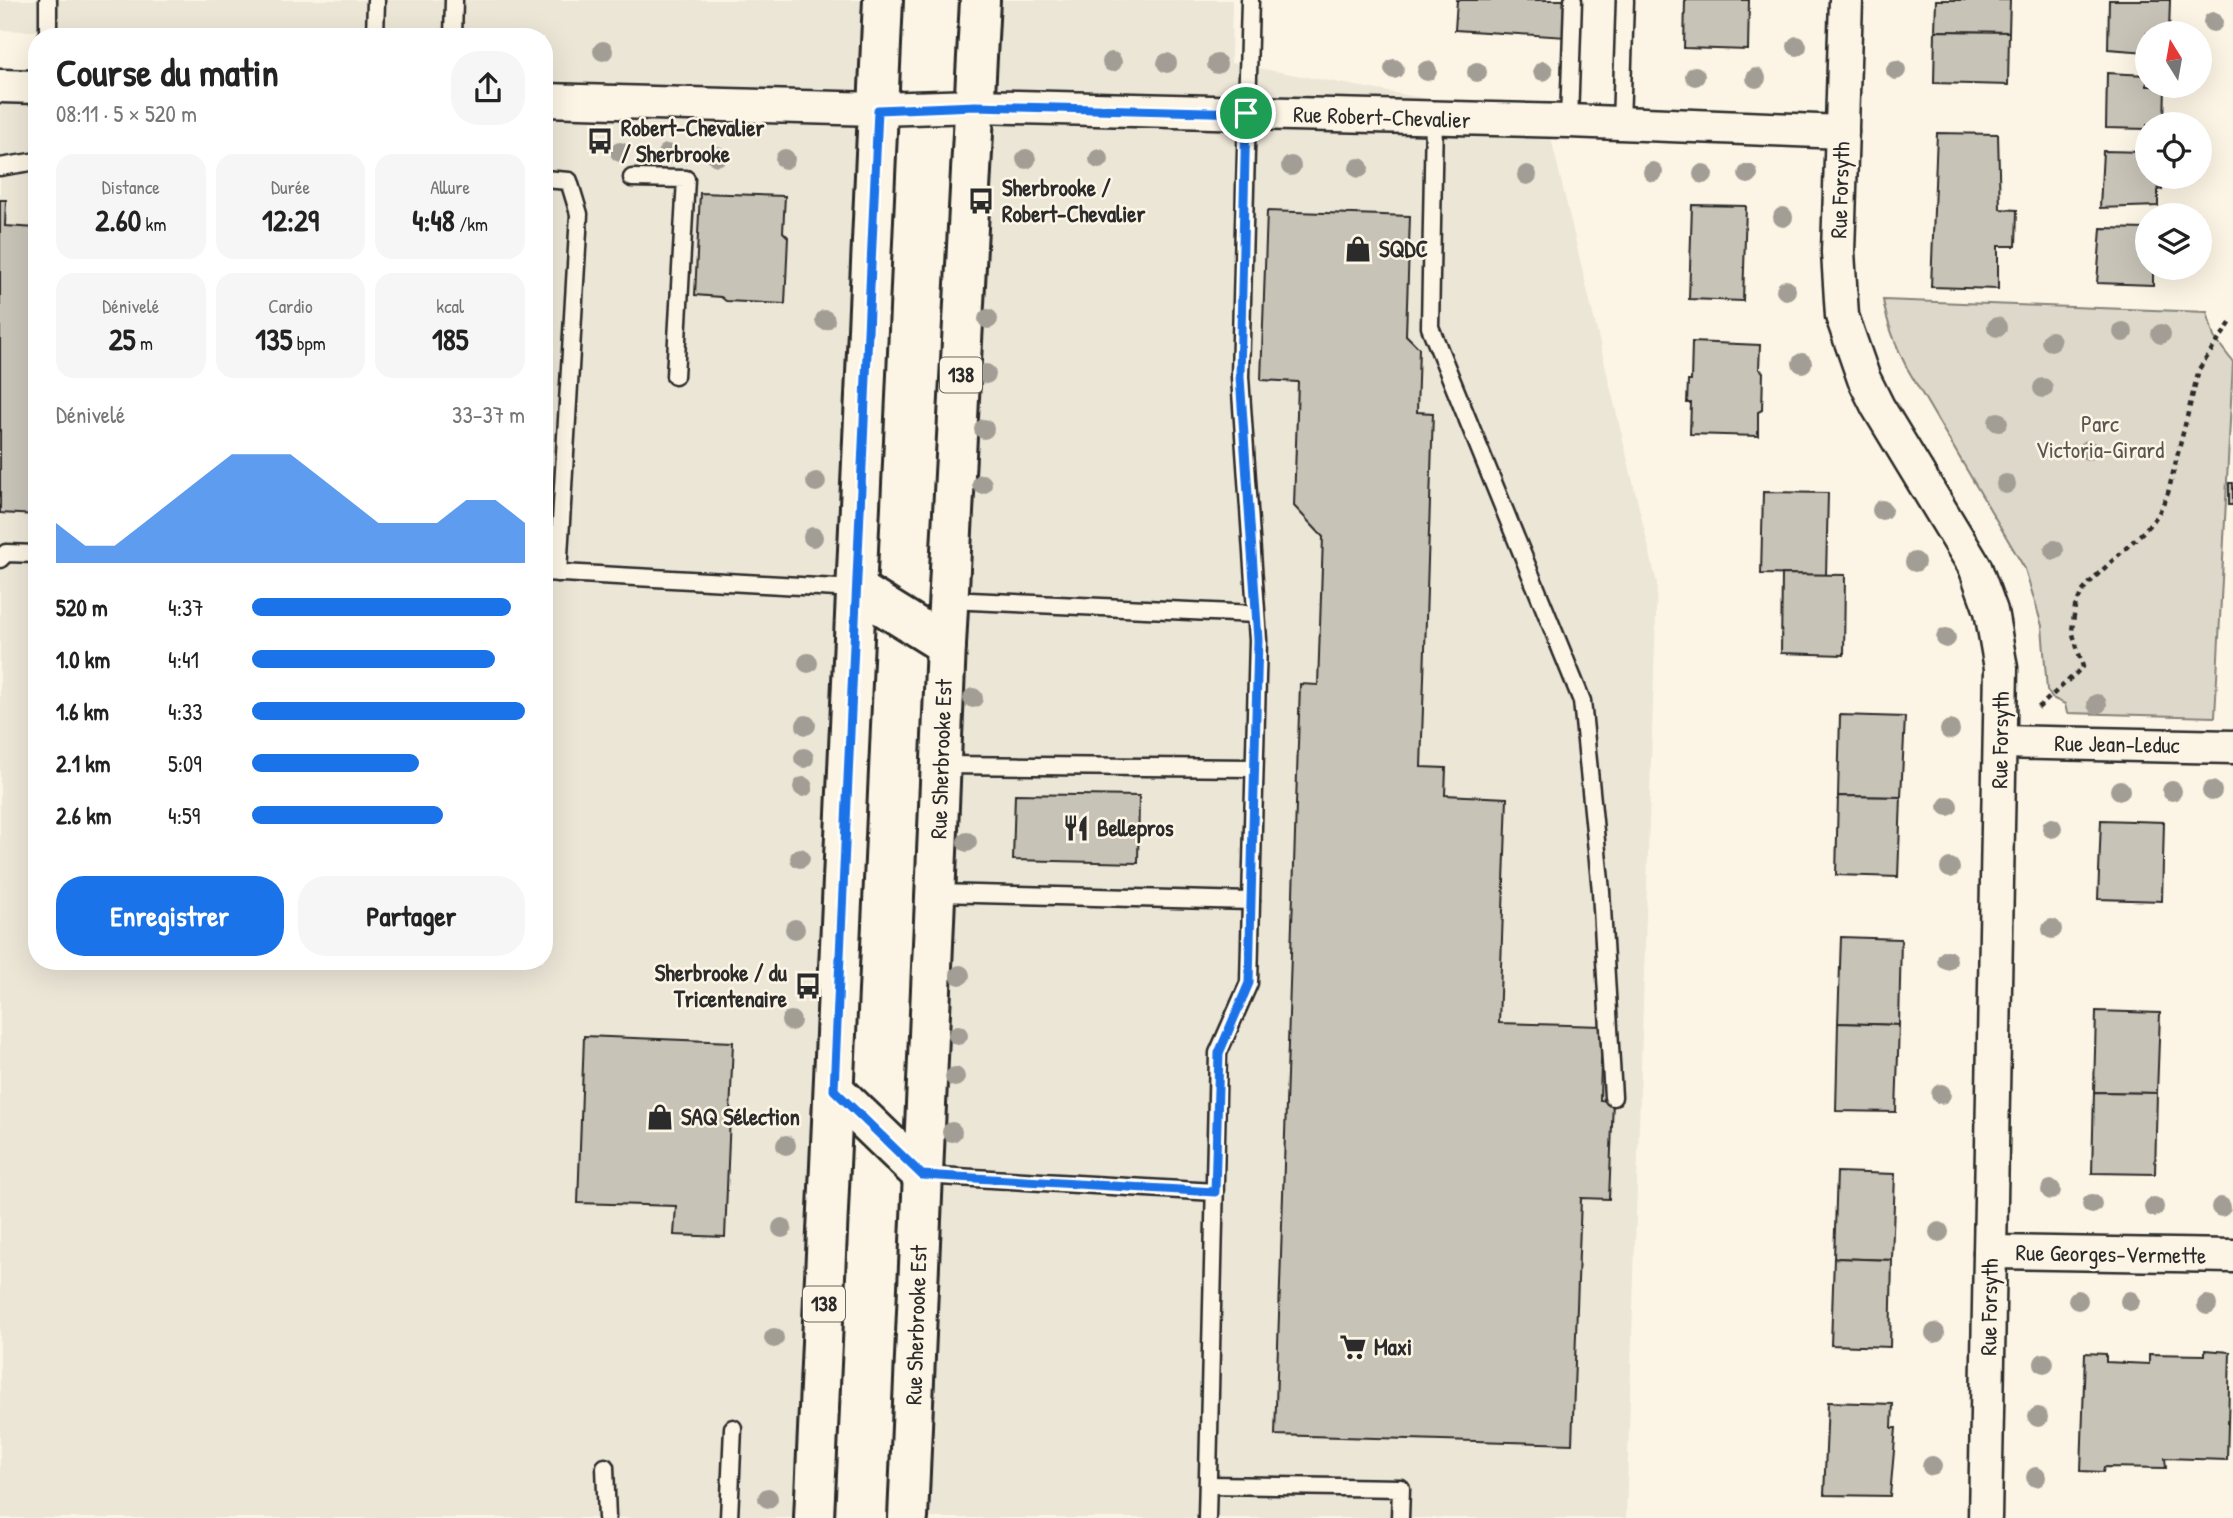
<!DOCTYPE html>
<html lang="fr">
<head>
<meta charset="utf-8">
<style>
	body { margin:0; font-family:"Patrick Hand",sans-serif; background:#f6f6f6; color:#222; height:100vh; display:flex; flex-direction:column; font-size:26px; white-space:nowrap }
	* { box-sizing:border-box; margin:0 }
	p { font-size:23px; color:#767676 }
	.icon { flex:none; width:38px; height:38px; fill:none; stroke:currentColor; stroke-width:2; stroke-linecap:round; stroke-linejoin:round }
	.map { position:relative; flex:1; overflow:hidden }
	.panel { position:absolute; left:28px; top:28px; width:525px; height:942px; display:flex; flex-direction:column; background:#fff; border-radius:28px; box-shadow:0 7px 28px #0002 }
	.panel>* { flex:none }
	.needle { width:46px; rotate:349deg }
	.controls { position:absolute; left:2135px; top:21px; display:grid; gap:14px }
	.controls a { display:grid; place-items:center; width:77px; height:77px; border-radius:50%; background:#fff; box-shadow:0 7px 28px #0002; font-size:35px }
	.pin { position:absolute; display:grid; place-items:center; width:60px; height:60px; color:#fff; margin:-30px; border:4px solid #fff; border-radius:50%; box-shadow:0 2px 7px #0007 }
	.round { display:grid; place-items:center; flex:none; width:74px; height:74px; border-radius:28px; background:#f6f6f6 }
	.head { display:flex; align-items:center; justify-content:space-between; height:119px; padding:0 28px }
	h1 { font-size:38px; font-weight:700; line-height:52px }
	.metrics { display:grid; grid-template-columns:repeat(3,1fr); gap:10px; height:119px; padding:7px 28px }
	.metrics div { display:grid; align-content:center; border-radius:18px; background:#f6f6f6; text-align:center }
	.metrics b { font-size:30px; font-weight:700 }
	.metrics small { font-size:19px; font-weight:400 }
	.metrics p { font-size:19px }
	.chart { height:196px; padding:14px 28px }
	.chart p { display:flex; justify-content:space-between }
	.chart svg { width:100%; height:126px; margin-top:7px; fill:#1a73e8; opacity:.7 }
	.button { display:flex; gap:14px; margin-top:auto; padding:14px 28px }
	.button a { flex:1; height:80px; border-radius:28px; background:#1a73e8; color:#fff; font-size:28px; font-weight:700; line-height:80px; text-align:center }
	.button a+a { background:#f6f6f6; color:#222 }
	ul { padding:0 28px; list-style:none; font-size:23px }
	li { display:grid; grid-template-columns:112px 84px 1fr; align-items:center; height:52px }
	li i { height:18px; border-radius:9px; background:#1a73e8 }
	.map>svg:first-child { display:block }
	.built { fill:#ece6d7 }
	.green { fill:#ded8ca; stroke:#84827a; stroke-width:2 }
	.building { fill:#c8c3b7; stroke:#2b2b2b; stroke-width:2 }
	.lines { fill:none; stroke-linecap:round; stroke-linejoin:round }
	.lane-casing { stroke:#2b2b2b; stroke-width:21 }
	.street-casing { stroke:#2b2b2b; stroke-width:37 }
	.primary-casing { stroke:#2b2b2b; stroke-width:44 }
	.path { stroke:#2b2b2b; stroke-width:4.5; stroke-dasharray:5 5; stroke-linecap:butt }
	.lane { stroke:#fcf5e5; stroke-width:16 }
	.street { stroke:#fcf5e5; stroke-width:32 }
	.primary { stroke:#fcf5e5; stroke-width:38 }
	.tree { fill:#a29e95 }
	.route-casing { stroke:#fff; stroke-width:14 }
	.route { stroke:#1a73e8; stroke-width:9 }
	.labels { text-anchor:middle; stroke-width:5; stroke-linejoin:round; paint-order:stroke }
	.shield { fill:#fcf5e5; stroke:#6a6863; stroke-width:2 }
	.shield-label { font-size:21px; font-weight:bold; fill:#2b2b2b }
	.street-label { font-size:23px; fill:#2b2b2b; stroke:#fcf5e5 }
	.poi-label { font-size:23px; font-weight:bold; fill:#2b2b2b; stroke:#fcf5e5; text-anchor:start }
	.park-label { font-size:23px; fill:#585653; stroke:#fcf5e5 }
</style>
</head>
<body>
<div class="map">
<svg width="2233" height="1518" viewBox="0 0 2233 1518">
	<rect width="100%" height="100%" fill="#fcf5e5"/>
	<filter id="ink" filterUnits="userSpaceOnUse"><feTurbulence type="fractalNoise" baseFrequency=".0143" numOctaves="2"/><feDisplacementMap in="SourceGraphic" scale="14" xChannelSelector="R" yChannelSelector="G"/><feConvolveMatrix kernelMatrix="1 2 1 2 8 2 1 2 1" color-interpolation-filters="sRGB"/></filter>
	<g filter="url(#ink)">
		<g class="built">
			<polygon points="0,0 883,0 814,1518 0,1518 0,87 37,88 37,961 544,961 544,37 206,37 0,30"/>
			<polygon points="972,0 1232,0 1231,63 1547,121 1657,583 1626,1518 908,1518"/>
		</g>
		<path class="green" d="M1883,300L2207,312L2214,337L2233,362L2215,717L2067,713L2065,704L2052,698L2047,690L2042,626L2025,569L1907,368C1896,346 1887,324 1883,300Z"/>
		<g class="building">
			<polygon points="1457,0 1567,0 1566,37 1455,30"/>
			<polygon points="1685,0 1749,0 1748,50 1684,48"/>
			<polygon points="1936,0 2010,0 2009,32 1935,31"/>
			<polygon points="2109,0 2170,0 2169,33 2147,33 2147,52 2108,49"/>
			<polygon points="1935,31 2009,32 2008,85 1934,83"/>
			<polygon points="2107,73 2147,75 2147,86 2165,86 2164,124 2147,124 2147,129 2106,128"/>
			<polygon points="1937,133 1998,134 2000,209 2017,210 2016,246 1998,246 1998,289 1931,287"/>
			<polygon points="2103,151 2147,152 2147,177 2162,177 2162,190 2158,189 2158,206 2100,208"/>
			<polygon points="700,193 785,196 783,232 788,237 785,304 726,301 721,297 695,295"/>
			<polygon points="0,200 6,200 5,226 37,228 37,515 0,513"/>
			<polygon points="1692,205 1746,206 1743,301 1689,299"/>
			<polygon points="1267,211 1410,216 1406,335 1419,348 1417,412 1433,413 1421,767 1446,768 1445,795 1507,798 1499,1023 1602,1026 1600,1100 1613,1101 1609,1199 1581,1198 1572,1444 1275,1435 1300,684 1318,685 1323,537 1294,506 1298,382 1261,380"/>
			<polygon points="2101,228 2147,229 2147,268 2153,268 2153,285 2097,283"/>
			<polygon points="1692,342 1760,345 1759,369 1763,372 1762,410 1758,412 1758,436 1690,434 1691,403 1687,403 1688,381 1691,381"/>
			<rect x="2229" y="483" width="4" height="22"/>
			<polygon points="1763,492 1828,493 1826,575 1761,574"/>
			<polygon points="1782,574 1845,575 1844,655 1781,653"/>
			<polygon points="1840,715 1905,717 1901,797 1838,796"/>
			<polygon points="1015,794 1139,796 1138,863 1013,860"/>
			<polygon points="1838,796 1901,797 1898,877 1836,875"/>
			<polygon points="2101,820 2164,822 2162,901 2098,899"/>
			<polygon points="1841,937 1901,939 1899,1025 1838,1023"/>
			<polygon points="2096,1011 2160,1013 2157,1093 2094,1092"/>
			<polygon points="1838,1023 1899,1025 1896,1112 1836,1111"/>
			<polygon points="584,1036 733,1042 725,1237 674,1235 676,1206 578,1203"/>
			<polygon points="2094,1092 2157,1093 2155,1174 2092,1173"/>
			<polygon points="1837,1172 1895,1174 1892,1260 1834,1258"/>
			<polygon points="1834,1258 1892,1260 1890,1347 1831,1345"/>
			<polygon points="2205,1350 2230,1352 2227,1460 2165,1458 2166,1468 2104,1467 2103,1472 2081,1471 2085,1353 2106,1354 2106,1362 2149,1364 2149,1354 2205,1355"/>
			<polygon points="1828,1402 1893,1404 1892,1428 1896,1428 1890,1496 1824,1495"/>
		</g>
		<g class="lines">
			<g class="lane-casing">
				<g id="lane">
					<polyline points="48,37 48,0"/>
					<polyline points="375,37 376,0"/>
					<polyline points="453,37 454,0"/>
					<polyline points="1434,118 1430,327 1582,701 1601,891 1613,1097"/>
					<polyline points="1569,121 1573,0"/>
					<polyline points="1621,124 1625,0"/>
					<polyline points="0,167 37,161"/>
					<polyline points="632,178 686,179 675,376"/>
					<polyline points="544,179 569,181 579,214 558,573"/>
					<polyline points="0,559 6,553 37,554"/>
					<polyline points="544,572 856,589"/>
					<polyline points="948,600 1256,614"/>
					<polyline points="942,765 1254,768"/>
					<polyline points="936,893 1251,901"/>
					<polyline points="922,1175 1215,1192"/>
					<polyline points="605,1467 607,1518"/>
					<polyline points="1208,1485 1401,1488 1400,1518"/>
					<polyline points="729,1518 733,1428"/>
					<polyline points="1207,1518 1218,1053 1249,983 1251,901 1258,640 1240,377 1250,0"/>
				</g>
			</g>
			<g class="street-casing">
				<g id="street">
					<polyline points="1846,0 1838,252 1842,316 1864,379 1878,407 1975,567 1991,611 2001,668 1985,1518"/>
					<polyline points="0,86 37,87"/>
					<polyline points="544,100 878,109 975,106 1569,121 1842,132"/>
					<polyline points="2001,742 2233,747"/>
					<polyline points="1990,1252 2233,1256"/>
				</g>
			</g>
			<g class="primary-casing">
				<g id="primary">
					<polyline points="856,589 946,645"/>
					<polyline points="834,1090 922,1175"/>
					<polyline points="814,1518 883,0"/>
					<polyline points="908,1518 946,645 980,0"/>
				</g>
			</g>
			<polyline class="path" points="2038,708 2083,667 2072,631 2075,607 2082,592 2094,578 2143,532 2158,515 2168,493 2199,369 2233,319"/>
			<use href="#lane" class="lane"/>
			<use href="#street" class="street"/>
			<use href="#primary" class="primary"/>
		</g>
		<g class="tree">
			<circle cx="2213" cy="22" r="10"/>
			<circle cx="1797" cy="46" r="10"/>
			<circle cx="603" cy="51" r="10"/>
			<circle cx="1112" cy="62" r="10"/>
			<circle cx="1167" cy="63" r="10"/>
			<circle cx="1217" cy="64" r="10"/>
			<circle cx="1394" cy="69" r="10"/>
			<circle cx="1896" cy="70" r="10"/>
			<circle cx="1427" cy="71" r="10"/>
			<circle cx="1543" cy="71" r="10"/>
			<circle cx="1477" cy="72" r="10"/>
			<circle cx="1695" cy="76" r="10"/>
			<circle cx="1756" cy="78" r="10"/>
			<circle cx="620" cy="152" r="10"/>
			<circle cx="667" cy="154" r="10"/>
			<circle cx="717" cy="156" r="10"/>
			<circle cx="785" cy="159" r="10"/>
			<circle cx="1026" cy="159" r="10"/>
			<circle cx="1099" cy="159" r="10"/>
			<circle cx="1291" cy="166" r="10"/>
			<circle cx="1359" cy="168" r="10"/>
			<circle cx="1653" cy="172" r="10"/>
			<circle cx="1703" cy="174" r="10"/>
			<circle cx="1748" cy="174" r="10"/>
			<circle cx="1527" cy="175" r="10"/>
			<circle cx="1783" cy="217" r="10"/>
			<circle cx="1786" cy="290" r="10"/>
			<circle cx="988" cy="319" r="10"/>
			<circle cx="825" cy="320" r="10"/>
			<circle cx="1997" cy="327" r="10"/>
			<circle cx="2123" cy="332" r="10"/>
			<circle cx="2161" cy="334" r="10"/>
			<circle cx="2051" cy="341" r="10"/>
			<circle cx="1802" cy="363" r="10"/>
			<circle cx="986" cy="374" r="10"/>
			<circle cx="2043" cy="388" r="10"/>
			<circle cx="1998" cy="422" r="10"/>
			<circle cx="984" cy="429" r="10"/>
			<circle cx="2088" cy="450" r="10"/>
			<circle cx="816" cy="482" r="10"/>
			<circle cx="982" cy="484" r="10"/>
			<circle cx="2006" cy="484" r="10"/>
			<circle cx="1882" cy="510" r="10"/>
			<circle cx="813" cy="537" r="10"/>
			<circle cx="2054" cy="550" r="10"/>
			<circle cx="1915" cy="562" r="10"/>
			<circle cx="1946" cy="638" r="10"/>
			<circle cx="808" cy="663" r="10"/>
			<circle cx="973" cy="698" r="10"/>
			<circle cx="2097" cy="704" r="10"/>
			<circle cx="806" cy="725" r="10"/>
			<circle cx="1950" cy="730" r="10"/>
			<circle cx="804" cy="758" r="10"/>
			<circle cx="803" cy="787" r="10"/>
			<circle cx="2120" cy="790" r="10"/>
			<circle cx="2172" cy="791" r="10"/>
			<circle cx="2212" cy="791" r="10"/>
			<circle cx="1948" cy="806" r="10"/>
			<circle cx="2052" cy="828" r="10"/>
			<circle cx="967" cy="842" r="10"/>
			<circle cx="800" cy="858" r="10"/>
			<circle cx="1950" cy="868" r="10"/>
			<circle cx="795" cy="929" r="10"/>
			<circle cx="2052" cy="929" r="10"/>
			<circle cx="1947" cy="960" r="10"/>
			<circle cx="960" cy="975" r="10"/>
			<circle cx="791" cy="1021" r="10"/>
			<circle cx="958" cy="1035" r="10"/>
			<circle cx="955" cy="1077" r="10"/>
			<circle cx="1941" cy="1094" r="10"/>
			<circle cx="952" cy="1132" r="10"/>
			<circle cx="786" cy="1145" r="10"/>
			<circle cx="2051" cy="1190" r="10"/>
			<circle cx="2092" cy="1204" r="10"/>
			<circle cx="2154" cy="1207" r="10"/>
			<circle cx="2221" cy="1207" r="10"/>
			<circle cx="782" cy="1228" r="10"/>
			<circle cx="1939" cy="1232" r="10"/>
			<circle cx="2078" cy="1300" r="10"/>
			<circle cx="2130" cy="1301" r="10"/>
			<circle cx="2207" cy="1305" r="10"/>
			<circle cx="1935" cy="1333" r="10"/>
			<circle cx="774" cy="1338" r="10"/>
			<circle cx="2044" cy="1363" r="10"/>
			<circle cx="2038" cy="1417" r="10"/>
			<circle cx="1932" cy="1466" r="10"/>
			<circle cx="2036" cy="1477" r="10"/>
			<circle cx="768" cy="1498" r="10"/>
		</g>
	</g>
	<g class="lines" filter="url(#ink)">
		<g class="route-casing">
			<polygon id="route" points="975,106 1246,113 1240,377 1258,640 1251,901 1249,983 1219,1053 1215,1192 922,1175 834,1090 878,110"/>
		</g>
		<use href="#route" class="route"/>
	</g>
	<defs>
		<g id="bus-bare" transform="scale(2.1)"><path d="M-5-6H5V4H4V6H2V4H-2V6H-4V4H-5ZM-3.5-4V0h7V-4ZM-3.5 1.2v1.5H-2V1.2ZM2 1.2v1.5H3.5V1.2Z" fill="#2b2b2b" stroke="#fcf5e5" stroke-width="2.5" paint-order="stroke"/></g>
		<g id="shop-bare" transform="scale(2.1)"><path d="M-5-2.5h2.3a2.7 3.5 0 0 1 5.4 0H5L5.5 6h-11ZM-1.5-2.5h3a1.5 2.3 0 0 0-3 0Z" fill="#2b2b2b" stroke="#fcf5e5" stroke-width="2.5" paint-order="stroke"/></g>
		<g id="restaurant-bare" transform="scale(2.1)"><path d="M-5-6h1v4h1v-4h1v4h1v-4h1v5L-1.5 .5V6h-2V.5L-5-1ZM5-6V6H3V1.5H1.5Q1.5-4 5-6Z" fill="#2b2b2b" stroke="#fcf5e5" stroke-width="2.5" paint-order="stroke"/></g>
		<g id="supermarket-bare" transform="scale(2.1)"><path d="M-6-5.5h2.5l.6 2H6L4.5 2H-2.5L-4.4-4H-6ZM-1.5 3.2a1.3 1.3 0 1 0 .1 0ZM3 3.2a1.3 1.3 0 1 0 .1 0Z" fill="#2b2b2b" stroke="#fcf5e5" stroke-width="2.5" paint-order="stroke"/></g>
	</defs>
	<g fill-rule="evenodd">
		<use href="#bus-bare" x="600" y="141"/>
		<use href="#bus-bare" x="981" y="201"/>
		<use href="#shop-bare" x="1358" y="249"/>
		<use href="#restaurant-bare" x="1076" y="828"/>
		<use href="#bus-bare" x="808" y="986"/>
		<use href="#shop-bare" x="660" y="1117"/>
		<use href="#supermarket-bare" x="1353" y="1347"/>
	</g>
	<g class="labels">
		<g class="shield">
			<rect x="940" y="357.5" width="42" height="35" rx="5"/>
			<rect x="803" y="1286.5" width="42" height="35" rx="5"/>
		</g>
		<g class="shield-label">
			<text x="961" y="382">138</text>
			<text x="824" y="1311">138</text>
		</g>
		<g class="street-label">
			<text transform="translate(1382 117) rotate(2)" y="8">Rue Robert-Chevalier</text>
			<text transform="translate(1840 190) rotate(-88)" y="8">Rue Forsyth</text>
			<text transform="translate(2000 740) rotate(-89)" y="8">Rue Forsyth</text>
			<text transform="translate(2117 744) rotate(1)" y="8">Rue Jean-Leduc</text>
			<text transform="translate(941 759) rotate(-88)" y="8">Rue Sherbrooke Est</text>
			<text transform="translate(2111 1254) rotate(1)" y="8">Rue Georges-Vermette</text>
			<text transform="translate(1989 1307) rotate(-89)" y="8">Rue Forsyth</text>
			<text transform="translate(916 1325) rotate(-88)" y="8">Rue Sherbrooke Est</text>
		</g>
		<g class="poi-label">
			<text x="621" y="136">Robert-Chevalier<tspan x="621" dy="26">/ Sherbrooke</tspan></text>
			<text x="1002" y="196">Sherbrooke /<tspan x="1002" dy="26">Robert-Chevalier</tspan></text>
			<text x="1379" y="257">SQDC</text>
			<text x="1097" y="836">Bellepros</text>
			<text x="787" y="981" text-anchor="end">Sherbrooke / du<tspan x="787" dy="26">Tricentenaire</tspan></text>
			<text x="681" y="1125">SAQ Sélection</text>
			<text x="1374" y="1355">Maxi</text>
		</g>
		<g class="park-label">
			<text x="2100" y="432">Parc<tspan x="2100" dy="26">Victoria-Girard</tspan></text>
		</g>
	</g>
</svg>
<div class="controls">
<a><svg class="needle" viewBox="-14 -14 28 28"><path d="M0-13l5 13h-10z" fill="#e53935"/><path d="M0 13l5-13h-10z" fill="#767676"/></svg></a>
<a><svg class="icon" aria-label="locate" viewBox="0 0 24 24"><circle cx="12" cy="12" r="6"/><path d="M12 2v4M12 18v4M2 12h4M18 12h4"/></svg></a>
<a><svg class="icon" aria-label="layers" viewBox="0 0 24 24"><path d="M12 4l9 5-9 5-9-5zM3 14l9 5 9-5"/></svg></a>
</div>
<div class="pin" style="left:1246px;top:113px;background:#1e9e55"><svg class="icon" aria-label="arrive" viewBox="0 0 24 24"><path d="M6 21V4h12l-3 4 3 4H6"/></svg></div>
<section class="panel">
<div class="head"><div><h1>Course du matin</h1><p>08:11 · 5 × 520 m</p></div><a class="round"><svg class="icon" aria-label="share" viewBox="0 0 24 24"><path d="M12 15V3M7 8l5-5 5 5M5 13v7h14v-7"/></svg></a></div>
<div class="metrics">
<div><p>Distance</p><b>2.60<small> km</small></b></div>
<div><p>Durée</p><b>12:29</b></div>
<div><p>Allure</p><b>4:48<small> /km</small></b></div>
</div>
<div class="metrics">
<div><p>Dénivelé</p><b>25<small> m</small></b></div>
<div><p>Cardio</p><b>135<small> bpm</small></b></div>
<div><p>kcal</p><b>185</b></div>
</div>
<div class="chart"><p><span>Dénivelé</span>33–37 m</p>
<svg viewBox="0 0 160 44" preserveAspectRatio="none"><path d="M0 44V30L10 38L20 38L30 30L40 22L50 14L60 6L70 6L80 6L90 14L100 22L110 30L120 30L130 30L140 22L150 22L160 30V44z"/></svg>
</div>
<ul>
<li><b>520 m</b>4:37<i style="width:95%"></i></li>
<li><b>1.0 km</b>4:41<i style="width:89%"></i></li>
<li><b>1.6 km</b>4:33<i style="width:100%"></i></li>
<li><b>2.1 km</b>5:09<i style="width:61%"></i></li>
<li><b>2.6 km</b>4:59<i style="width:70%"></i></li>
</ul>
<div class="button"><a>Enregistrer</a><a>Partager</a></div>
</section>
</div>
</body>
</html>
